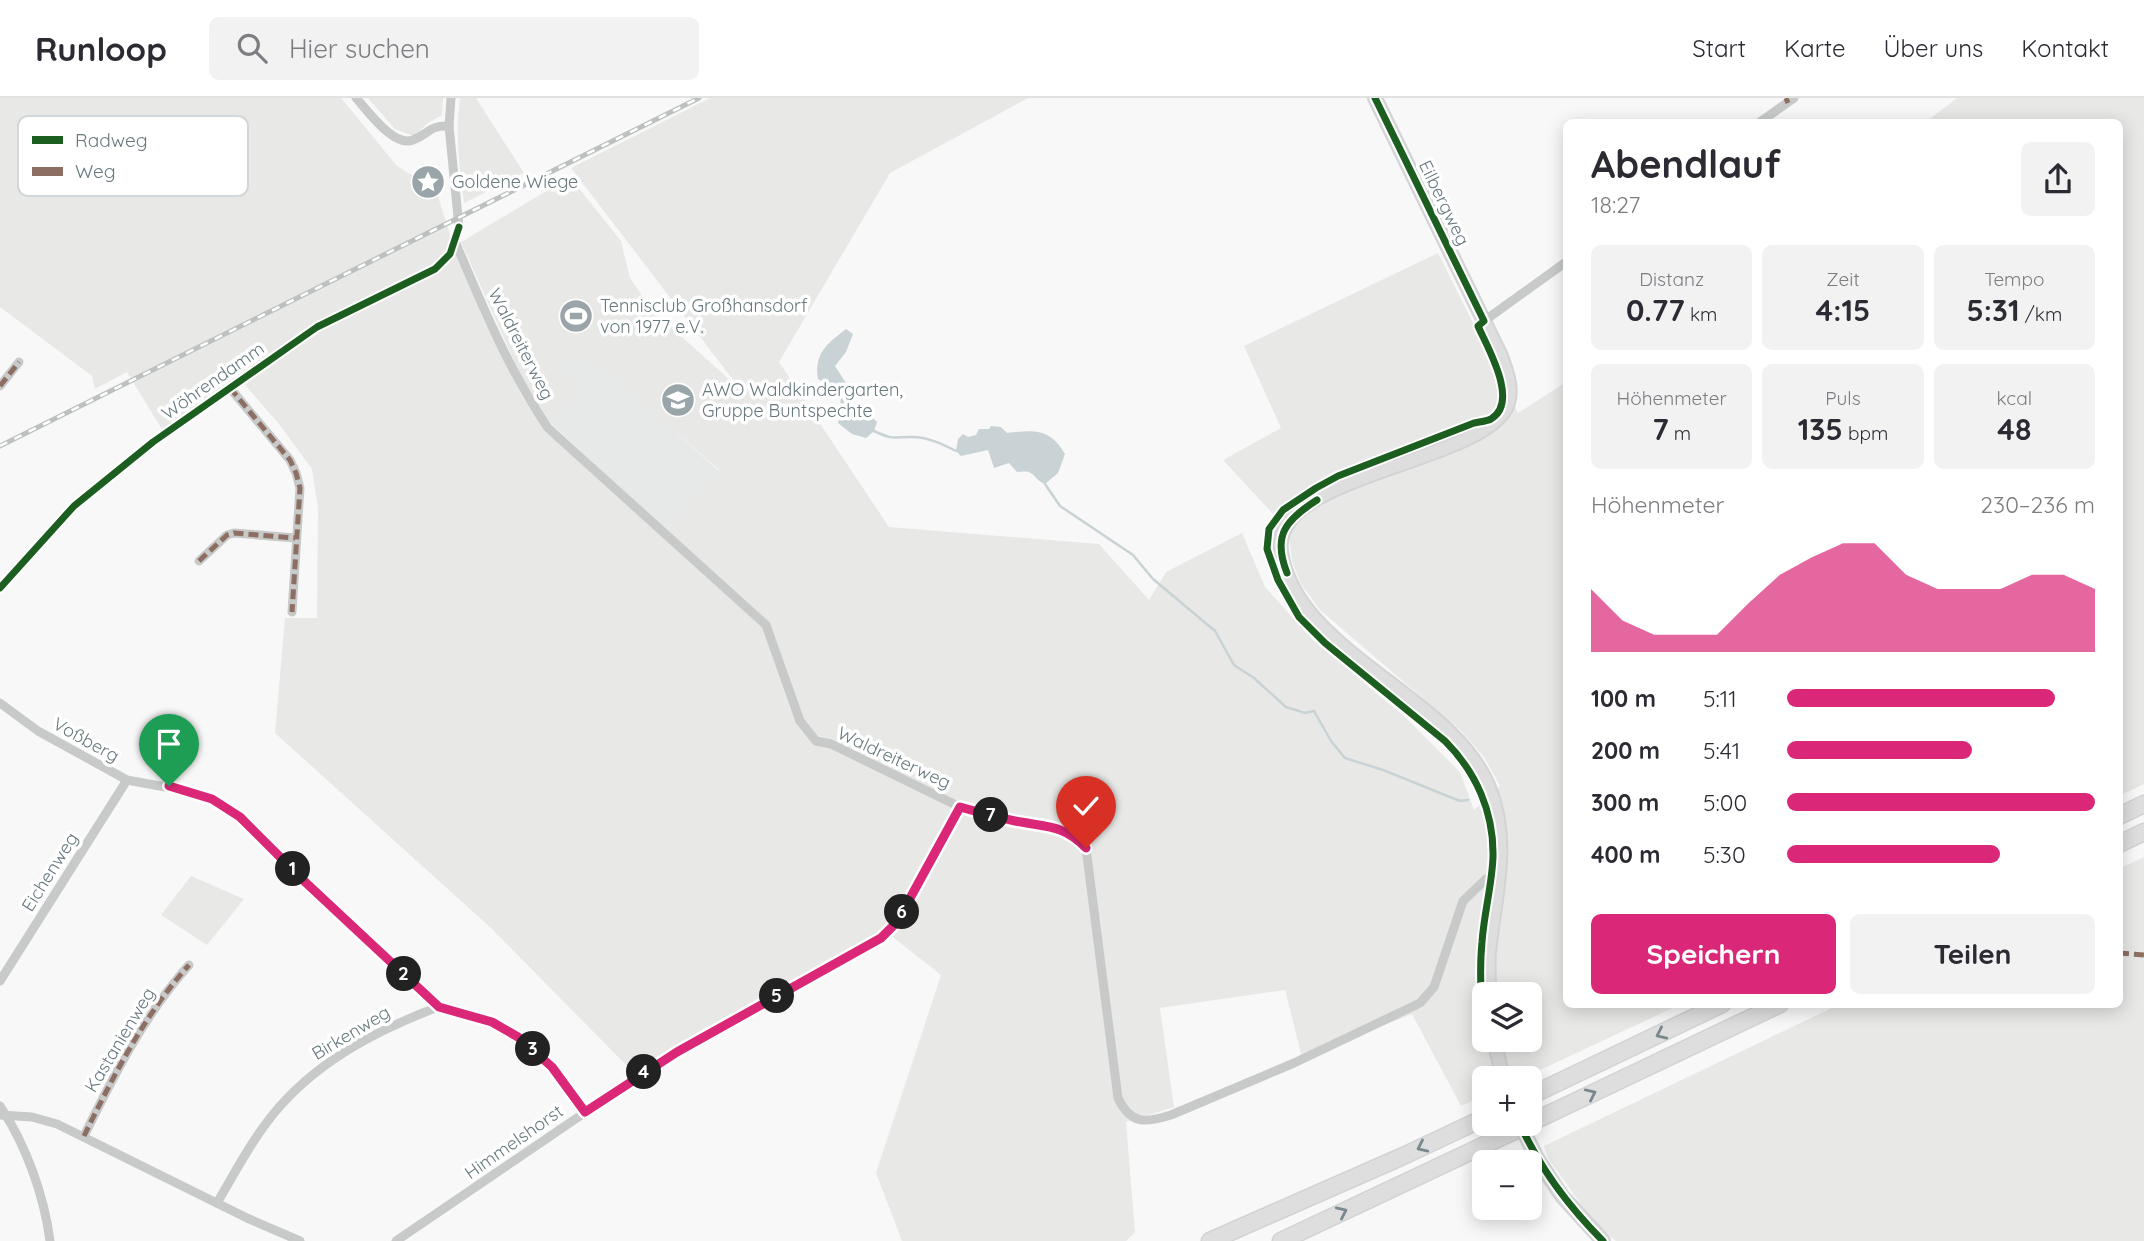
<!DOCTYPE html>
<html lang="de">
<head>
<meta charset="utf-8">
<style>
	body { margin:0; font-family:Quicksand,sans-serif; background:#f2f2f3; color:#2b2b33; height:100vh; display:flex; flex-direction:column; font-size:26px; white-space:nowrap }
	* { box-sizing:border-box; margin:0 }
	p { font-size:23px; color:#7c7c81 }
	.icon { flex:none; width:38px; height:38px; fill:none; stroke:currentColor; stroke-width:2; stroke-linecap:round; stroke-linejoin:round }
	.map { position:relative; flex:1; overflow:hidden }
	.sheet { position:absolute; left:1563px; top:21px; width:560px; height:889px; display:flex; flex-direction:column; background:#fff; border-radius:10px; box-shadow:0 4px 18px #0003 }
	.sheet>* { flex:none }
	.tools { position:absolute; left:1472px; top:884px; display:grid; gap:14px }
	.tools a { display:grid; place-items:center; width:70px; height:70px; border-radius:10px; background:#fff; box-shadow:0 4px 18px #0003; font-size:35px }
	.pin { position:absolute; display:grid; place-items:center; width:60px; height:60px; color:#fff; margin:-72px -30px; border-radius:50% 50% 50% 0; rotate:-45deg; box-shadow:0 0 7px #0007 }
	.pin .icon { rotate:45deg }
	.km { position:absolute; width:35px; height:35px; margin:-18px; border-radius:50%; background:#222; color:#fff; font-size:19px; line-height:35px; text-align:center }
	.round { display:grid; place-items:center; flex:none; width:74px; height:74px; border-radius:10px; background:#f2f2f3 }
	.summary { display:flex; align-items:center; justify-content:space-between; height:119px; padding:0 28px }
	h1 { font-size:38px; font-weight:800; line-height:52px }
	.stats { display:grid; grid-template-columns:repeat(3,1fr); gap:10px; height:119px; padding:7px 28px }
	.stats div { display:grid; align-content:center; border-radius:10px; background:#f2f2f3; text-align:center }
	.stats b { font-size:30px; font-weight:800 }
	.stats small { font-size:19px; font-weight:400 }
	.stats p { font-size:19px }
	.chart { height:196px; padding:14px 28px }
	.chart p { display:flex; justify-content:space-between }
	.chart svg { width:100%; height:126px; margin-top:7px; fill:#db2777; opacity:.7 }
	.button { display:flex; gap:14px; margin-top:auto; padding:14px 28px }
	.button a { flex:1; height:80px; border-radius:10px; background:#db2777; color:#fff; font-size:28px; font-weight:800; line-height:80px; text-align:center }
	.button a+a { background:#f2f2f3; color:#2b2b33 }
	ul { padding:0 28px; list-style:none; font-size:23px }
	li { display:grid; grid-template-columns:112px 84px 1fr; align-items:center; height:52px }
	li i { height:18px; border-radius:9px; background:#db2777 }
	header { display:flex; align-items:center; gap:42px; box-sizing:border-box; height:98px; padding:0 35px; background:#fff; border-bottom:2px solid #e1e1e2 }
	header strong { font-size:33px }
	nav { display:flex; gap:38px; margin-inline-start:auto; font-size:24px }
	.search { width:490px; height:63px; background:#f2f2f3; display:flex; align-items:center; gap:18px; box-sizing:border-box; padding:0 24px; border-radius:10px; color:#7c7c81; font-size:26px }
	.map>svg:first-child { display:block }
	.built { fill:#e7e9e8 }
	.green { fill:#e8e9e6; fill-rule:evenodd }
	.water { fill:#c9d2d4 }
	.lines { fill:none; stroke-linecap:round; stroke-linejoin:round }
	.stream { stroke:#c9d2d4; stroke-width:2.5 }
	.secondary-casing { stroke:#d3d4d5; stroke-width:16 }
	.highway-casing { stroke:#d2d3d4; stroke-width:19 }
	.street { stroke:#c8c9c9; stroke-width:9 }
	.secondary { stroke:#dedede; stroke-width:12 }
	.highway { stroke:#dedede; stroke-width:16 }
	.rail-casing { stroke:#bdc0c1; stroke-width:5 }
	.rail { stroke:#fff; stroke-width:2.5; stroke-dasharray:8; stroke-linecap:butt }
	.secondary-bridge-casing { stroke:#d3d4d5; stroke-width:16; stroke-linecap:butt }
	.secondary-bridge { stroke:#dedede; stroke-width:12 }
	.quiet { stroke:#8d6e63; stroke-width:5; stroke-dasharray:10 5; stroke-linecap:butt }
	.cycleway-casing { stroke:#fff; stroke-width:11 }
	.cycleway { stroke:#1b5e20; stroke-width:7 }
	.oneway { stroke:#79888c }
	.route-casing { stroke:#fff; stroke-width:14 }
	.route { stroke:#db2777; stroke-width:9 }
	.labels { text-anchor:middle; stroke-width:7; stroke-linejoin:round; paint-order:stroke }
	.poi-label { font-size:18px; fill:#67797e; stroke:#fff; text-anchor:start }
	.street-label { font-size:18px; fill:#67797e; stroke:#fff }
	.key { fill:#fff; stroke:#d1d7d8; stroke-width:2 }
	.key-label { font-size:19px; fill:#67797e }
</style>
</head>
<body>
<header>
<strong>Runloop</strong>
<div class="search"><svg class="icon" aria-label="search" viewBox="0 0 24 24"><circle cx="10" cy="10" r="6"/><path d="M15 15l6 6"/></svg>Hier suchen</div>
<nav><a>Start</a><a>Karte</a><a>Über uns</a><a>Kontakt</a></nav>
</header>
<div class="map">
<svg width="2144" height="1143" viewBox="0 0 2144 1143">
	<rect width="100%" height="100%" fill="#f8f8f8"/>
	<polygon class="built" points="576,255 596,274 602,268 719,373 667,432 550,325 580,292 559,272"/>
	<g class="green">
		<path d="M0,0H341L397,68L436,92L453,146L486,227L522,298L547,335L662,438L719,372L602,269L596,274L576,255L559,272L580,292L550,325L524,285L461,144L570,79L621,143L630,180L653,213L740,291L571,70L710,0H1028L890,75L779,264L889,429L1099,446L1149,502L1166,474L1242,435L1265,489L1313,542L1406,620L1460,674L1474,712L1500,688L1484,659L1460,632L1320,512L1301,486L1292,463L1288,432L1223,362L1281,330L1244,248L1438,155L1518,315L1566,284V906L1679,907L1523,980H1484V998L1461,1008L1412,916L1302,960L1285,892L1160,910L1174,1009L1126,1024L1135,1134L1126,1143H902L876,1075L941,877L889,836L636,977L491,830L275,635L285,520H317L318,410L312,371L279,326L245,287H230L163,333L127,274L95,291L92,278L0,209ZM1484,896H1530V942H1484Z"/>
		<polygon points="368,0 443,0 442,17 428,25 414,38 395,31"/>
		<path d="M460,0H476L524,75L464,105C459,70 455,35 460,0Z"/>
		<polygon points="1957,0 2144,0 2144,686 2119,698 2119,24 1926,24"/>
		<polygon points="2144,759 2144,1143 1616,1143 1595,1126 1548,1060 1544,1048 1838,907 2119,906 2119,771"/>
		<polygon points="191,778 244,801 207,847 161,817"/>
	</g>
	<g class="water">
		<path d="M846,231L853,236L846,254L835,268C840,276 846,284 850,293C852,299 851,304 854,309C860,317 871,316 877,324L874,333L866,340L852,336L838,325L842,314L840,300C831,294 828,286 818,281C814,255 827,246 846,231Z"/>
		<path d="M991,328L1001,329L1007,335C1034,332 1050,330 1065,356L1058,375L1045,386C1031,380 1037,371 1017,374L1009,365L994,370L988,352L961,358L956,353L958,341L963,336L968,339L976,337L979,331H989Z"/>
	</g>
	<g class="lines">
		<g class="stream">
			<path d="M874,333C893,342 892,339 912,339C928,339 942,346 956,353"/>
			<polyline points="1045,386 1060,408 1133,457 1153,481 1215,533 1234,567 1254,580 1286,609 1305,615 1314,613 1331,643 1345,660 1383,672 1460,703 1468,702"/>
		</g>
		<g class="secondary-casing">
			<g id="secondary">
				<path d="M1375,0L1501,258C1506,273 1513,289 1508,305C1490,365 1270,375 1281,453C1295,554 1449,596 1488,687C1512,744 1495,795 1489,854C1488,868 1489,882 1489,896"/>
				<polyline points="1494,942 1503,980"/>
				<polyline points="1538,1062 1562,1098 1603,1143"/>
			</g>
		</g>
		<g class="highway-casing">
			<g id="highway">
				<polyline points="2119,718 2144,706"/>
				<polyline points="2119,746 2144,734"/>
				<polyline points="1530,998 1722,906"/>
				<polyline points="1530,1025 1780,906"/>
				<polyline points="1210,1143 1401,1059 1484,1020"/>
				<polyline points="1281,1143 1529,1026"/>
			</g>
		</g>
		<g class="street">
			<path d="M356,0C368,13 394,50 413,42C429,36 429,27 449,28"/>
			<polyline points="1760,24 1794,0"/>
			<path d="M454,141C482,207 508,271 548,330L766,527L800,623L816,643L831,646L960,709L1014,723L1056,729L1074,737L1086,750L1118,1000C1131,1027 1145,1025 1171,1017L1294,965L1420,905L1434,889L1463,803L1486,781H1499"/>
			<polyline points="1484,223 1566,164"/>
			<polyline points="0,288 19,264"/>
			<polyline points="230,290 290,362 296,375 300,390 292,514"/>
			<polyline points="199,463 227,437 234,435 295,440"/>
			<polyline points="0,490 74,408 153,344 317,229 435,171 450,156 459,129 449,28 451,0"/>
			<polyline points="0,605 38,633 127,682 198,695 227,708 240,719 303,782 438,909 492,924 518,939 552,969 585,1014"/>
			<polyline points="0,883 127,682"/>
			<path d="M0,1008C26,1047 44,1097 50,1143"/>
			<polyline points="0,1017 32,1019 57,1026 247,1120 300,1143"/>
			<path d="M84,1038C113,979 144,917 189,867"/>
			<path d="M217,1105C237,1071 255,1036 281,1007C323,960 380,931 438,909"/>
			<polyline points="396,1143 643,975 881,840 897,824 960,709"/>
		</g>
		<use href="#secondary" class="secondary"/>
		<use href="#highway" class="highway"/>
		<g class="rail-casing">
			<polyline id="rail" points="0,348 699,0"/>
		</g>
		<use href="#rail" class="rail"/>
		<g class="secondary-bridge-casing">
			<polyline id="secondary-bridge" points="1520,1026 1538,1062"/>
		</g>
		<use href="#secondary-bridge" class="secondary-bridge"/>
		<g class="quiet">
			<polyline points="1786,0 1788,5"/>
			<polyline points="0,288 19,264"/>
			<polyline points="230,290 290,362 296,375 300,390 292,514"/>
			<polyline points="199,463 227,437 234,435 295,440"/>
			<polyline points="2119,855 2144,857"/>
			<path d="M84,1038C113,979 144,917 189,867"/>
		</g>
		<g class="cycleway-casing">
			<g id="cycleway">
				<path d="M1375,0L1484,223L1478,228C1487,249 1520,304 1491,321C1487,323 1479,324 1474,325L1338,378L1316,390L1283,412L1269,431L1267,451L1278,482L1299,519L1325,545L1445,643C1476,674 1494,714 1493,759C1492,787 1484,815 1482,844C1479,874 1481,905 1484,935"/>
				<path d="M1287,475C1272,437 1286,422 1317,402"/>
				<polyline points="0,490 74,408 153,344 317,229 435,171 450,156 459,129"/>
				<path d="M1520,1026C1540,1071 1568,1108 1603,1143"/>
			</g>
		</g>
		<use href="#cycleway" class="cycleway"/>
	</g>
	<defs><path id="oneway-chevron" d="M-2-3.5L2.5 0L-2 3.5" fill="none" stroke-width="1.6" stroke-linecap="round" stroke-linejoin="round" transform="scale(1.75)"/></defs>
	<g class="oneway">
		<use href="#oneway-chevron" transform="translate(1661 936) rotate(155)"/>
		<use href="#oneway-chevron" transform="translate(1591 996) rotate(-25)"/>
		<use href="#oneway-chevron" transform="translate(1422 1049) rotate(155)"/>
		<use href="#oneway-chevron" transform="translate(1342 1114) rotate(-25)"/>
	</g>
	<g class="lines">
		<g class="route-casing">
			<path id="route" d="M169,688L212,701L240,719L303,782L439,909L492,924L518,939L552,969L585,1014L677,954L881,840L897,824L960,709C978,714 996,719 1015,723C1045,729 1063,726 1086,750"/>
		</g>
		<use href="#route" class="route"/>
	</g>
	<defs>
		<g id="sight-disc" transform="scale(1.75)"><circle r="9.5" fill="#9aa5a9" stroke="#fff"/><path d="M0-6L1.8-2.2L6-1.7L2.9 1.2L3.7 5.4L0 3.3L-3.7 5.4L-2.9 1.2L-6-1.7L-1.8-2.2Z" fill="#fff"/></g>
		<g id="stadium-disc" transform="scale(1.75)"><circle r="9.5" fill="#9aa5a9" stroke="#fff"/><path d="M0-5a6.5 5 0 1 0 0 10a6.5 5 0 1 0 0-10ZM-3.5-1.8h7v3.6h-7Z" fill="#fff"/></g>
		<g id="school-disc" transform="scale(1.75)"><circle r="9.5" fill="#9aa5a9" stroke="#fff"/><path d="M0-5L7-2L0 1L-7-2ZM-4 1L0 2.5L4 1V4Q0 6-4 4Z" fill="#fff"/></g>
	</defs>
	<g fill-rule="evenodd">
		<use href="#sight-disc" x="428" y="84"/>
		<use href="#stadium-disc" x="576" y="218"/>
		<use href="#school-disc" x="678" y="302"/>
	</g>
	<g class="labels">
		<g class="poi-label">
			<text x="452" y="90">Goldene Wiege</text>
			<text x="600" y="214">Tennisclub Großhansdorf<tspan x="600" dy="21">von 1977 e.V.</tspan></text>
			<text x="702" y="298">AWO Waldkindergarten,<tspan x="702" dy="21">Gruppe Buntspechte</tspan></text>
		</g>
		<g class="street-label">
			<text transform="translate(1444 105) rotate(64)" y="6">Eilbergweg</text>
			<text transform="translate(521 246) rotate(63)" y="6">Waldreiterweg</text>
			<text transform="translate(213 283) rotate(-35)" y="6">Wöhrendamm</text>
			<text transform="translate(86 642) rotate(29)" y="6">Voßberg</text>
			<text transform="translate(894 660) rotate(25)" y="6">Waldreiterweg</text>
			<text transform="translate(50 774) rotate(-58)" y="6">Eichenweg</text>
			<text transform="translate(351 935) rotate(-31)" y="6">Birkenweg</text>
			<text transform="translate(120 942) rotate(-59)" y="6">Kastanienweg</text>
			<text transform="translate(514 1044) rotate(-35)" y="6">Himmelshorst</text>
		</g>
	</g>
	<rect x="18" y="18" width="230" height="80" rx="10" class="key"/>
	<rect x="32" y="38" width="31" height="8" fill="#1b5e20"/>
	<rect x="32" y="69" width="31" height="9" fill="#8d6e63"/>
	<g class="key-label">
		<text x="75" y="49">Radweg</text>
		<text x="75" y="80">Weg</text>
	</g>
</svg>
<div class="tools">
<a><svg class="icon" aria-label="layers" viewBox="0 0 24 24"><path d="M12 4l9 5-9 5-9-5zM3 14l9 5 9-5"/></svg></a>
<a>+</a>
<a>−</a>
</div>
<div class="pin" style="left:169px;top:688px;background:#1e9e55"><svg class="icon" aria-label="arrive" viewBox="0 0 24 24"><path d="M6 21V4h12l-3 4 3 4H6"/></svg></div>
<div class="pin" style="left:1086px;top:750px;background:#d93025"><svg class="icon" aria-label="check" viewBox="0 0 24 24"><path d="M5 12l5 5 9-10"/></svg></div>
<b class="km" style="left:293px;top:771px">1</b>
<b class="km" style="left:404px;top:876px">2</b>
<b class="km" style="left:533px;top:951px">3</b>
<b class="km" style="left:644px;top:974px">4</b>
<b class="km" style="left:777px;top:898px">5</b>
<b class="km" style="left:902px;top:814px">6</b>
<b class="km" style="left:991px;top:717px">7</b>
<section class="sheet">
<div class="summary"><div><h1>Abendlauf</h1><p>18:27</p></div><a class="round"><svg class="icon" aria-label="share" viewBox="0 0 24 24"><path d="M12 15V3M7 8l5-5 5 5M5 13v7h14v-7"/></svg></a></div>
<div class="stats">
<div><p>Distanz</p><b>0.77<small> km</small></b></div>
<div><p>Zeit</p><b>4:15</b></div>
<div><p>Tempo</p><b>5:31<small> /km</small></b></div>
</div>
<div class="stats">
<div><p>Höhenmeter</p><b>7<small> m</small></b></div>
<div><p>Puls</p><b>135<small> bpm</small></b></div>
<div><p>kcal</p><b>48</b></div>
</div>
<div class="chart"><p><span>Höhenmeter</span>230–236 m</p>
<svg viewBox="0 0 160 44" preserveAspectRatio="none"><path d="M0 44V22L10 33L20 38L30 38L40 38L50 27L60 17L70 11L80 6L90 6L100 17L110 22L120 22L130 22L140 17L150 17L160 22V44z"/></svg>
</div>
<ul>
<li><b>100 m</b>5:11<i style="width:87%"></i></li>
<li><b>200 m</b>5:41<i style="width:60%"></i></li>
<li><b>300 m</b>5:00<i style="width:100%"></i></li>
<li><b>400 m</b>5:30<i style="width:69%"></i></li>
</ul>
<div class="button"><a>Speichern</a><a>Teilen</a></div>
</section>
</div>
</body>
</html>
